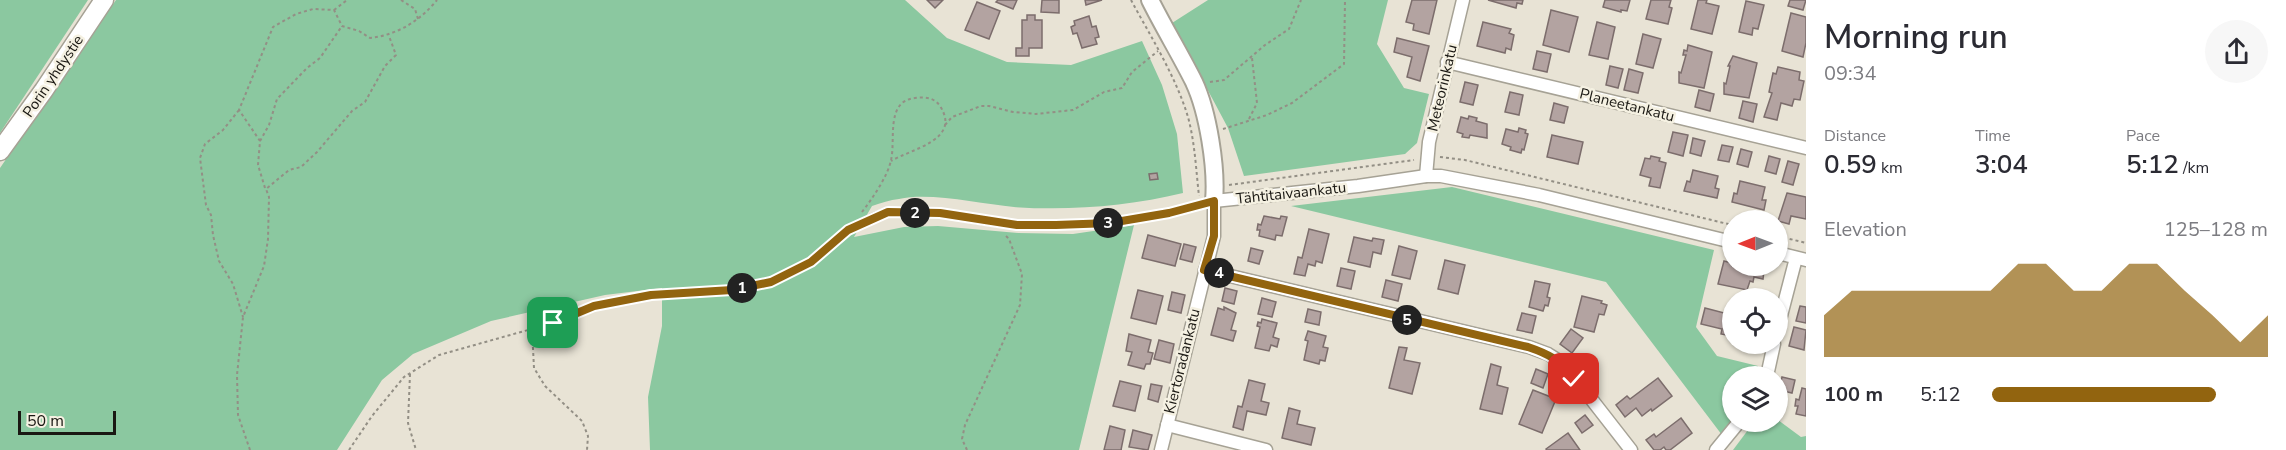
<!DOCTYPE html>
<html lang="en">
<head>
<meta charset="utf-8">
<style>
	body { margin:0; font-family:"Nunito Sans",sans-serif; background:#f7f7f7; color:#2b2b33; height:100vh; display:flex; flex-direction:column; font-size:22px; white-space:nowrap }
	* { box-sizing:border-box; margin:0 }
	p { font-size:20px; color:#7c7c81 }
	.icon { flex:none; width:33px; height:33px; fill:none; stroke:currentColor; stroke-width:2; stroke-linecap:round; stroke-linejoin:round }
	.map { position:relative; flex:1; overflow:hidden }
	.sheet { display:flex; flex-direction:column; background:#fff; width:480px }
	.sheet>* { flex:none }
	.needle { width:39px; rotate:269deg }
	.fabs { position:absolute; left:1722px; top:210px; display:grid; gap:12px }
	.fabs a { display:grid; place-items:center; width:66px; height:66px; border-radius:50%; background:#fff; box-shadow:0 2px 4px #0004; font-size:30px }
	.scale { position:absolute; left:18px; bottom:15px; width:98px; box-sizing:border-box; padding-left:6px; border:3px solid #1a1813; border-top:0; font-size:16px; line-height:21px; white-space:nowrap; color:#1a1813; -webkit-text-stroke:4px #f5f1e2; paint-order:stroke }
	.pin { position:absolute; display:grid; place-items:center; width:51px; height:51px; color:#fff; margin:-26px; border-radius:12px; box-shadow:0 3px 9px #0006 }
	.km { position:absolute; width:30px; height:30px; margin:-15px; border-radius:50%; background:#222; color:#fff; font-size:16px; line-height:30px; text-align:center }
	.round { display:grid; place-items:center; flex:none; width:63px; height:63px; border-radius:32px; background:#f7f7f7 }
	.head { display:flex; align-items:center; justify-content:space-between; height:102px; padding:0 18px }
	h1 { font-size:33px; font-weight:600; line-height:45px }
	.stats { display:grid; grid-template-columns:repeat(3,1fr); gap:9px; height:102px; padding:6px 18px }
	.stats div { display:grid; align-content:center }
	.stats b { font-size:26px; font-weight:600 }
	.stats small { font-size:16px; font-weight:400 }
	.stats p { font-size:16px }
	.chart { height:168px; padding:12px 18px }
	.chart p { display:flex; justify-content:space-between }
	.chart svg { width:100%; height:108px; margin-top:6px; fill:#92640f; opacity:.7 }
	ul { padding:0 18px; list-style:none; font-size:20px }
	li { display:grid; grid-template-columns:96px 72px 1fr; align-items:center; height:45px }
	li i { height:15px; border-radius:8px; background:#92640f }
	main { display:flex; flex:1; min-height:0 }
	.map>svg:first-child { display:block }
	.green { fill:#8bc8a0 }
	.building { fill:#b3a3a1; stroke:#7c6d6c; stroke-width:1.5 }
	.lines { fill:none; stroke-linecap:round; stroke-linejoin:round }
	.service-casing { stroke:#a6a295; stroke-width:9 }
	.minor-casing { stroke:#a6a295; stroke-width:15 }
	.tertiary-casing { stroke:#a6a295; stroke-width:20 }
	.secondary-casing { stroke:#a6a295; stroke-width:21 }
	.path { stroke:#938f85; stroke-width:2; stroke-dasharray:3 3; stroke-linecap:butt }
	.service { stroke:#fff; stroke-width:6 }
	.minor { stroke:#fff; stroke-width:12 }
	.tertiary { stroke:#fff; stroke-width:16 }
	.secondary { stroke:#fff; stroke-width:18 }
	.route-casing { stroke:#fff; stroke-width:12 }
	.route { stroke:#92640f; stroke-width:8 }
	.labels { text-anchor:middle; stroke-width:5; stroke-linejoin:round; paint-order:stroke }
	.street-label { font-size:15px; fill:#1a1813; stroke:#f5f1e2 }
</style>
</head>
<body>
<main>
<div class="map">
<svg width="1806" height="450" viewBox="0 0 1806 450">
	<rect width="100%" height="100%" fill="#e8e3d5"/>
	<g class="green">
		<polygon points="0,0 88,0 0,133"/>
		<path d="M116,0H905L947,38L1007,62L1071,65L1142,41L1162,85L1177,134L1183,193C1129,206 1070,211 1014,207C980,204 931,192 899,199C890,200 881,203 872,206L854,237L904,227L938,226L1018,233L1073,234L1134,225L1079,450H650L648,397L662,326V288L605,295L491,321L413,354L382,380L337,450H0V168Z"/>
		<polygon points="1208,0 1388,0 1377,44 1404,88 1429,94 1417,143 1405,154 1244,176 1228,128 1172,23"/>
		<polygon points="1452,187 1714,250 1696,327 1717,356 1758,366 1755,376 1732,376 1732,418 1722,435 1606,282 1291,206"/>
		<polygon points="1778,420 1801,437 1806,436 1806,450 1733,450 1754,422 1778,422"/>
	</g>
	<g class="building">
		<polygon points="927,0 943,0 935,8"/>
		<polygon points="998,0 1017,0 1013,9 996,2"/>
		<polygon points="1042,0 1059,0 1059,13 1041,12"/>
		<polygon points="1085,0 1102,0 1086,5"/>
		<polygon points="1412,0 1437,0 1429,34 1413,30 1414,24 1406,22"/>
		<polygon points="1488,0 1523,0 1522,4 1517,3 1516,8"/>
		<polygon points="1605,0 1630,0 1627,11 1621,10 1621,12 1603,7"/>
		<polygon points="1651,0 1671,0 1669,7 1672,8 1668,24 1646,19"/>
		<polygon points="1698,0 1707,0 1706,3 1719,6 1712,34 1691,29"/>
		<polygon points="1790,0 1806,0 1803,10 1788,6"/>
		<polygon points="1746,1 1764,5 1758,29 1753,28 1752,35 1739,32"/>
		<polygon points="977,2 1000,11 989,39 965,30"/>
		<polygon points="1551,10 1578,17 1569,52 1543,45"/>
		<polygon points="1791,13 1806,17 1806,43 1803,57 1782,51"/>
		<polygon points="1027,15 1035,15 1035,20 1042,20 1042,48 1029,48 1029,56 1016,56 1016,48 1022,48 1022,20 1027,20"/>
		<polygon points="1089,16 1092,27 1096,26 1099,37 1095,38 1097,44 1082,48 1077,33 1073,34 1071,27 1075,25 1074,21"/>
		<polygon points="1483,22 1511,29 1509,33 1514,35 1511,50 1506,48 1505,53 1477,46"/>
		<polygon points="1597,22 1615,27 1608,59 1589,55"/>
		<polygon points="1643,34 1661,39 1653,68 1636,64"/>
		<polygon points="1397,38 1429,46 1420,81 1407,77 1412,57 1394,52"/>
		<polygon points="1688,45 1712,52 1704,88 1679,83 1679,72 1681,73 1686,55 1683,55 1684,50 1687,51"/>
		<polygon points="1537,51 1551,54 1547,72 1533,69"/>
		<polygon points="1733,56 1757,63 1749,98 1724,94 1724,83 1726,84 1730,66 1728,66"/>
		<polygon points="1610,66 1623,69 1618,88 1606,85"/>
		<polygon points="1778,67 1800,72 1799,80 1804,81 1800,100 1794,99 1792,106 1781,103 1777,120 1764,117 1772,93 1769,92 1773,73 1776,74"/>
		<polygon points="1629,69 1643,73 1638,93 1624,90"/>
		<polygon points="1465,82 1478,85 1473,105 1460,102"/>
		<polygon points="1699,90 1714,94 1710,111 1695,107"/>
		<polygon points="1510,92 1523,95 1519,115 1505,112"/>
		<polygon points="1743,101 1757,104 1753,122 1739,118"/>
		<polygon points="1554,103 1568,107 1564,123 1550,120"/>
		<polygon points="1469,116 1477,118 1476,121 1487,124 1487,138 1470,135 1469,138 1462,137 1463,134 1457,132 1461,117 1468,119"/>
		<polygon points="1519,128 1526,130 1525,133 1528,134 1524,150 1522,149 1521,153 1510,150 1511,147 1502,144 1506,129 1518,132"/>
		<polygon points="1673,132 1688,135 1683,156 1668,152"/>
		<polygon points="1552,135 1583,142 1578,164 1547,157"/>
		<polygon points="1693,138 1705,141 1701,156 1690,153"/>
		<polygon points="1722,145 1733,147 1729,162 1718,160"/>
		<polygon points="1741,149 1752,152 1748,167 1737,164"/>
		<polygon points="1651,156 1660,158 1659,161 1666,163 1660,188 1649,186 1651,178 1640,175 1645,158 1650,159"/>
		<polygon points="1769,156 1780,159 1776,174 1765,171"/>
		<polygon points="1788,161 1799,164 1793,185 1782,182"/>
		<polygon points="1693,170 1718,176 1715,188 1719,189 1717,198 1684,191 1687,181 1690,182"/>
		<polygon points="1157,173 1158,179 1150,180 1149,174"/>
		<polygon points="1740,181 1765,187 1762,200 1766,200 1764,210 1732,202 1734,193 1737,194"/>
		<polygon points="1787,193 1806,197 1806,219 1791,216 1789,224 1778,221"/>
		<polygon points="1264,216 1280,219 1281,216 1287,217 1282,236 1276,235 1275,240 1259,236 1260,230 1257,230 1258,224 1261,225"/>
		<polygon points="1309,229 1329,234 1322,263 1316,261 1315,266 1308,264 1305,276 1294,274 1298,257 1302,258"/>
		<polygon points="1148,235 1181,244 1175,266 1142,258"/>
		<polygon points="1354,237 1372,241 1373,238 1384,240 1381,254 1373,252 1370,267 1348,262"/>
		<polygon points="1184,244 1196,247 1192,262 1180,259"/>
		<polygon points="1399,246 1417,251 1410,279 1392,275"/>
		<polygon points="1251,248 1263,251 1259,264 1248,261"/>
		<polygon points="1445,260 1465,265 1458,294 1438,289"/>
		<polygon points="1724,261 1732,263 1732,266 1743,266 1764,271 1763,279 1754,277 1753,282 1750,281 1747,290 1718,284"/>
		<polygon points="1341,268 1355,271 1351,289 1337,286"/>
		<polygon points="1386,280 1402,284 1398,301 1382,297"/>
		<polygon points="1535,281 1550,284 1547,297 1550,298 1548,306 1545,305 1543,311 1529,307"/>
		<polygon points="1225,288 1237,291 1234,304 1222,301"/>
		<polygon points="1138,290 1163,296 1156,324 1131,318"/>
		<polygon points="1172,292 1185,295 1181,313 1168,310"/>
		<polygon points="1582,296 1602,301 1601,303 1607,305 1604,315 1599,314 1594,332 1574,327"/>
		<polygon points="1262,298 1276,302 1272,317 1258,314"/>
		<polygon points="1800,306 1806,307 1806,323 1796,321"/>
		<polygon points="1224,307 1236,313 1231,330 1236,331 1233,341 1211,335 1218,308 1224,310"/>
		<polygon points="1705,308 1732,315 1732,336 1721,334 1722,329 1701,324"/>
		<polygon points="1308,309 1321,312 1319,325 1305,322"/>
		<polygon points="1522,313 1536,316 1532,333 1517,330"/>
		<polygon points="1262,319 1277,323 1273,337 1279,339 1277,347 1271,345 1269,351 1255,348 1260,327 1257,326 1258,322 1261,323"/>
		<polygon points="1794,327 1806,330 1804,350 1789,346"/>
		<polygon points="1571,329 1583,338 1572,353 1560,344"/>
		<polygon points="1308,331 1326,336 1323,347 1328,348 1325,361 1320,360 1319,364 1304,360 1308,341 1305,340"/>
		<polygon points="1129,334 1151,340 1148,352 1153,353 1150,364 1146,364 1144,369 1128,365 1132,352 1126,351"/>
		<polygon points="1159,340 1174,344 1170,363 1154,359"/>
		<polygon points="1399,347 1407,348 1404,360 1420,363 1412,394 1389,388"/>
		<polygon points="1491,364 1501,367 1497,385 1508,388 1502,414 1480,409"/>
		<polygon points="1536,369 1548,374 1543,388 1531,383"/>
		<polygon points="1782,377 1795,380 1792,393 1779,390"/>
		<polygon points="1658,378 1672,396 1652,411 1651,409 1642,416 1636,408 1625,417 1616,405 1627,396 1630,399"/>
		<polygon points="1249,380 1265,384 1261,401 1269,403 1266,415 1247,411 1243,430 1233,427 1238,406 1242,407"/>
		<polygon points="1120,381 1141,386 1135,411 1113,406"/>
		<polygon points="1151,384 1162,386 1158,402 1148,399"/>
		<polygon points="1802,388 1806,389 1806,416 1796,414 1798,406 1795,406 1796,399 1799,400"/>
		<polygon points="1533,390 1556,399 1542,433 1519,424"/>
		<polygon points="1289,408 1300,411 1297,424 1315,428 1311,445 1282,438"/>
		<polygon points="1585,415 1593,425 1582,433 1575,423"/>
		<polygon points="1681,418 1692,433 1670,450 1666,450 1664,447 1660,450 1654,450 1646,440 1654,434 1656,437"/>
		<polygon points="1110,426 1125,430 1121,450 1122,450 1104,450"/>
		<polygon points="1133,430 1152,435 1148,450 1129,447"/>
		<polygon points="1568,433 1580,450 1547,450 1546,449"/>
	</g>
	<g class="lines">
		<g class="service-casing">
			<path id="service" d="M848,230C861,224 877,213 890,212C933,207 975,223 1018,225C1083,228 1150,220 1212,201"/>
		</g>
		<g class="minor-casing">
			<g id="minor">
				<polyline points="1447,62 1806,148"/>
				<polyline points="1426,176 1429,142 1463,0"/>
				<polyline points="1778,253 1806,260"/>
				<polyline points="1205,270 1529,347 1548,354 1564,364 1631,450"/>
				<polyline points="1778,327 1796,258"/>
				<polyline points="1767,376 1774,344"/>
				<polyline points="1167,425 1266,450"/>
				<polyline points="1161,450 1214,236 1214,201 1358,186 1426,176 1441,176 1539,195 1732,242"/>
				<polyline points="1716,450 1739,422"/>
			</g>
		</g>
		<g class="tertiary-casing">
			<path id="tertiary" d="M1150,0C1164,28 1180,54 1194,82C1208,112 1217,168 1214,201"/>
		</g>
		<g class="secondary-casing">
			<polyline id="secondary" points="0,151 44,90 104,0"/>
		</g>
		<g class="path">
			<polyline points="401,0 415,9 418,19"/>
			<path d="M1131,0C1151,37 1176,77 1188,117C1195,143 1196,170 1199,196"/>
			<polyline points="334,10 347,0"/>
			<polyline points="1210,82 1224,80 1265,45 1289,29 1301,0"/>
			<polyline points="239,110 223,130 205,144 200,158 206,205 211,215 213,235 219,261 233,284 243,317"/>
			<polyline points="1249,119 1257,103 1252,58"/>
			<polyline points="945,125 952,117 981,106 989,106 1013,112 1036,114 1073,110 1104,92 1122,88 1132,72 1158,51"/>
			<polyline points="1223,129 1267,115 1292,103 1344,64 1345,0"/>
			<polyline points="260,141 269,125 277,99 307,68 320,58 342,26"/>
			<polyline points="1440,157 1465,160 1732,225"/>
			<polyline points="1229,185 1414,160"/>
			<path d="M265,188L258,165L260,141L239,110L273,27L296,14L313,9L334,10L342,26L359,31L370,38C397,35 420,21 437,0"/>
			<path d="M862,212C872,199 888,176 891,160C896,140 885,101 915,98C924,97 934,97 940,106C962,140 911,149 891,161"/>
			<polyline points="1778,236 1806,243"/>
			<polyline points="532,329 534,368 545,386 582,421 588,436 587,450"/>
			<polyline points="410,374 408,423 416,450"/>
			<polyline points="250,450 238,415 237,375 243,317 264,266 268,239 269,197 266,189 289,170 301,167 317,152 352,111 365,102 385,66 396,55 389,36"/>
			<polyline points="349,450 372,416 404,377 439,355 553,323 594,306 651,295 732,290 771,282 811,262 841,236"/>
			<polyline points="967,450 962,439 965,425 1020,305 1022,274 1009,239 1004,234"/>
		</g>
		<use href="#service" class="service"/>
		<use href="#minor" class="minor"/>
		<use href="#tertiary" class="tertiary"/>
		<use href="#secondary" class="secondary"/>
	</g>
	<g class="lines">
		<g class="route-casing">
			<path id="route" d="M553,323L594,306L651,295L732,290L771,282L811,262L848,230L888,212L940,213L1017,225H1056L1110,223L1169,213L1214,201V236L1204,270L1528,347C1549,354 1562,361 1574,379"/>
		</g>
		<use href="#route" class="route"/>
	</g>
	<g class="labels">
		<g class="street-label">
			<text transform="translate(53 76) rotate(-56)" y="5">Porin yhdystie</text>
			<text transform="translate(1442 88) rotate(-77)" y="5">Meteorinkatu</text>
			<text transform="translate(1627 105) rotate(14)" y="5">Planeetankatu</text>
			<text transform="translate(1291 193) rotate(-6)" y="5">Tähtitaivaankatu</text>
			<text transform="translate(1182 361) rotate(-76)" y="5">Kiertoradankatu</text>
		</g>
	</g>
</svg>
<div class="fabs">
<a><svg class="needle" viewBox="-14 -14 28 28"><path d="M0-13l5 13h-10z" fill="#e53935"/><path d="M0 13l5-13h-10z" fill="#7c7c81"/></svg></a>
<a><svg class="icon" aria-label="locate" viewBox="0 0 24 24"><circle cx="12" cy="12" r="6"/><path d="M12 2v4M12 18v4M2 12h4M18 12h4"/></svg></a>
<a><svg class="icon" aria-label="layers" viewBox="0 0 24 24"><path d="M12 4l9 5-9 5-9-5zM3 14l9 5 9-5"/></svg></a>
</div>
<div class="scale">50 m</div>
<div class="pin" style="left:553px;top:323px;background:#1e9e55"><svg class="icon" aria-label="arrive" viewBox="0 0 24 24"><path d="M6 21V4h12l-3 4 3 4H6"/></svg></div>
<div class="pin" style="left:1574px;top:379px;background:#d93025"><svg class="icon" aria-label="check" viewBox="0 0 24 24"><path d="M5 12l5 5 9-10"/></svg></div>
<b class="km" style="left:742px;top:288px">1</b>
<b class="km" style="left:915px;top:213px">2</b>
<b class="km" style="left:1108px;top:223px">3</b>
<b class="km" style="left:1219px;top:273px">4</b>
<b class="km" style="left:1407px;top:320px">5</b>
</div>
<section class="sheet">
<div class="head"><div><h1>Morning run</h1><p>09:34</p></div><a class="round"><svg class="icon" aria-label="share" viewBox="0 0 24 24"><path d="M12 15V3M7 8l5-5 5 5M5 13v7h14v-7"/></svg></a></div>
<div class="stats">
<div><p>Distance</p><b>0.59<small> km</small></b></div>
<div><p>Time</p><b>3:04</b></div>
<div><p>Pace</p><b>5:12<small> /km</small></b></div>
</div>
<div class="chart"><p><span>Elevation</span>125–128 m</p>
<svg viewBox="0 0 160 44" preserveAspectRatio="none"><path d="M0 44V27L10 17L20 17L30 17L40 17L50 17L60 17L70 6L80 6L90 17L100 17L110 6L120 6L130 17L140 27L150 38L160 27V44z"/></svg>
</div>
<ul>
<li><b>100 m</b>5:12<i style="width:81%"></i></li>
</ul>
</section>
</main>
</body>
</html>
